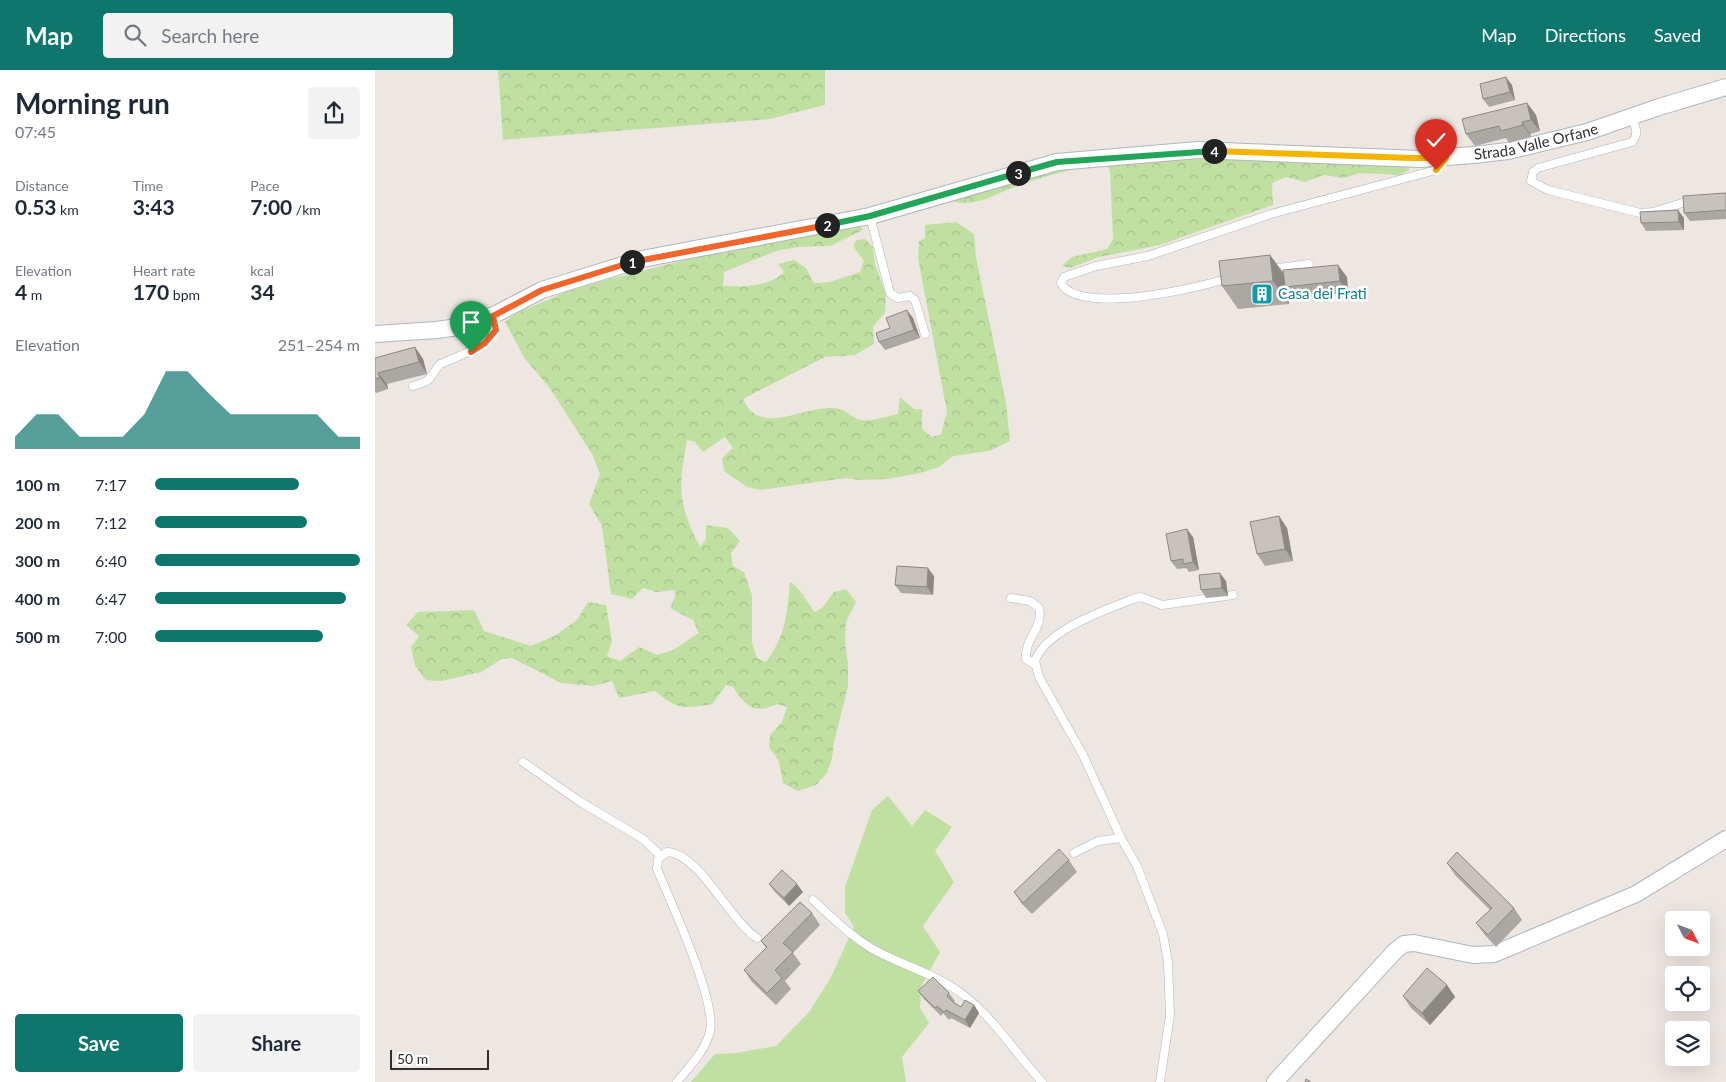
<!DOCTYPE html>
<html lang="en">
<head>
<meta charset="utf-8">
<style>
	body { margin:0; font-family:Lato,sans-serif; background:#f2f2f3; color:#1f2937; height:100vh; display:flex; flex-direction:column; font-size:19px; white-space:nowrap }
	* { box-sizing:border-box; margin:0 }
	p { font-size:16px; color:#747a83 }
	.icon { flex:none; width:28px; height:28px; fill:none; stroke:currentColor; stroke-width:2; stroke-linecap:round; stroke-linejoin:round }
	.map { position:relative; flex:1; overflow:hidden }
	.drawer { display:flex; flex-direction:column; background:#fff; width:375px }
	.drawer>* { flex:none }
	.needle { width:32px; rotate:131deg }
	.tools { position:absolute; left:1290px; top:841px; display:grid; gap:10px }
	.tools a { display:grid; place-items:center; width:45px; height:45px; border-radius:5px; background:#fff; box-shadow:0 5px 20px #0002; font-size:25px }
	.scale { position:absolute; left:15px; bottom:12px; width:99px; box-sizing:border-box; padding-left:5px; border:2px solid #2e2e2e; border-top:0; font-size:14px; line-height:18px; white-space:nowrap; color:#2e2e2e; -webkit-text-stroke:4px #fff; paint-order:stroke }
	.pin { position:absolute; display:grid; place-items:center; width:42px; height:42px; color:#fff; margin:-51px -21px; border-radius:50% 50% 50% 0; rotate:-45deg; box-shadow:0 0 5px #0007 }
	.pin .icon { rotate:45deg }
	.km { position:absolute; width:25px; height:25px; margin:-12px; border-radius:50%; background:#222; color:#fff; font-size:14px; line-height:25px; text-align:center }
	.round { display:grid; place-items:center; flex:none; width:52px; height:52px; border-radius:5px; background:#f2f2f3 }
	.head { display:flex; align-items:center; justify-content:space-between; height:85px; padding:0 15px }
	h1 { font-size:28px; font-weight:700; line-height:38px }
	.stats { display:grid; grid-template-columns:repeat(3,1fr); gap:8px; height:85px; padding:5px 15px }
	.stats div { display:grid; align-content:center }
	.stats b { font-size:21px; font-weight:700 }
	.stats small { font-size:14px; font-weight:400 }
	.stats p { font-size:14px }
	.chart { height:140px; padding:10px 15px }
	.chart p { display:flex; justify-content:space-between }
	.chart svg { width:100%; height:90px; margin-top:5px; fill:#0f766e; opacity:.7 }
	.button { display:flex; gap:10px; margin-top:auto; padding:10px 15px }
	.button a { flex:1; height:58px; border-radius:5px; background:#0f766e; color:#fff; font-size:20px; font-weight:700; line-height:58px; text-align:center }
	.button a+a { background:#f2f2f3; color:#1f2937 }
	ul { padding:0 15px; list-style:none; font-size:16px }
	li { display:grid; grid-template-columns:80px 60px 1fr; align-items:center; height:38px }
	li i { height:12px; border-radius:6px; background:#0f766e }
	header { display:flex; align-items:center; gap:30px; box-sizing:border-box; height:70px; padding:0 25px; background:#0f766e; color:#fff }
	header strong { font-size:24px }
	nav { display:flex; gap:28px; margin-inline-start:auto; font-size:18px }
	.search { width:350px; height:45px; background:#f2f2f3; display:flex; align-items:center; gap:12px; box-sizing:border-box; padding:0 18px; border-radius:5px; color:#747a83; font-size:19px }
	main { display:flex; flex:1; min-height:0 }
	.map>svg:first-child { display:block }
	.grass { fill:#c0e0a2 }
	.forest { fill:url(#forest-crowns) }
	.lines { fill:none; stroke-linecap:round; stroke-linejoin:round }
	.service-casing { stroke:#b1b5bd; stroke-width:9 }
	.minor-casing { stroke:#b1b5bd; stroke-width:18 }
	.service { stroke:#fff; stroke-width:8 }
	.minor { stroke:#fff; stroke-width:16 }
	.wall { fill:#aba7a2 }
	.shaded-wall { fill:#8b8884 }
	.building { fill:#c7c2bc; stroke:#8b8884 }
	.split-1-casing { stroke:#fff; stroke-width:10 }
	.split-2-casing { stroke:#fff; stroke-width:10 }
	.split-3-casing { stroke:#fff; stroke-width:10 }
	.split-4-casing { stroke:#fff; stroke-width:10 }
	.split-5-casing { stroke:#fff; stroke-width:10 }
	.split-6-casing { stroke:#fff; stroke-width:10 }
	.split-1 { stroke:#f0652b; stroke-width:6 }
	.split-2 { stroke:#f0652b; stroke-width:6 }
	.split-3 { stroke:#22a559; stroke-width:6 }
	.split-4 { stroke:#22a559; stroke-width:6 }
	.split-5 { stroke:#f5b400; stroke-width:6 }
	.split-6 { stroke:#f5b400; stroke-width:6 }
	.labels { text-anchor:middle; stroke-width:5; stroke-linejoin:round; paint-order:stroke }
	.street-label { font-size:15px; fill:#2e2e2e; stroke:#fff }
	.culture-label { font-size:15px; fill:#0d838f; stroke:#fff; text-anchor:start }
</style>
</head>
<body>
<header>
<strong>Map</strong>
<div class="search"><svg class="icon" aria-label="search" viewBox="0 0 24 24"><circle cx="10" cy="10" r="6"/><path d="M15 15l6 6"/></svg>Search here</div>
<nav><a>Map</a><a>Directions</a><a>Saved</a></nav>
</header>
<main>
<section class="drawer">
<div class="head"><div><h1>Morning run</h1><p>07:45</p></div><a class="round"><svg class="icon" aria-label="share" viewBox="0 0 24 24"><path d="M12 15V3M7 8l5-5 5 5M5 13v7h14v-7"/></svg></a></div>
<div class="stats">
<div><p>Distance</p><b>0.53<small> km</small></b></div>
<div><p>Time</p><b>3:43</b></div>
<div><p>Pace</p><b>7:00<small> /km</small></b></div>
</div>
<div class="stats">
<div><p>Elevation</p><b>4<small> m</small></b></div>
<div><p>Heart rate</p><b>170<small> bpm</small></b></div>
<div><p>kcal</p><b>34</b></div>
</div>
<div class="chart"><p><span>Elevation</span>251–254 m</p>
<svg viewBox="0 0 160 44" preserveAspectRatio="none"><path d="M0 44V38L10 27L20 27L30 38L40 38L50 38L60 27L70 6L80 6L90 17L100 27L110 27L120 27L130 27L140 27L150 38L160 38V44z"/></svg>
</div>
<ul>
<li><b>100 m</b>7:17<i style="width:70%"></i></li>
<li><b>200 m</b>7:12<i style="width:74%"></i></li>
<li><b>300 m</b>6:40<i style="width:100%"></i></li>
<li><b>400 m</b>6:47<i style="width:93%"></i></li>
<li><b>500 m</b>7:00<i style="width:82%"></i></li>
</ul>
<div class="button"><a>Save</a><a>Share</a></div>
</section>
<div class="map">
<svg width="1351" height="1012" viewBox="0 0 1351 1012">
	<defs>
		<pattern id="forest-crowns" width="20" height="18" patternUnits="userSpaceOnUse" patternTransform="scale(1.25)"><rect width="20" height="18" fill="#c0e0a2"/><path d="M2 6a3 3 0 1 1 6 0M12 15a3 3 0 1 1 6 0" fill="none" stroke="#a5c08c"/></pattern>
	</defs>
	<rect width="100%" height="100%" fill="#eee6e1"/>
	<polygon class="grass" points="513,726 537,756 550,740 577,757 560,781 579,812 548,856 565,882 547,915 545,938 554,953 527,987 531,1012 316,1012 340,984 361,983 401,976 434,942 455,909 479,857 470,843 470,817 497,740"/>
	<g class="forest">
		<polygon points="123,0 450,0 450,35 395,49 128,70"/>
		<path d="M817,89L1033,94L1034,100L1025,105L985,103L969,108L949,105L930,112L911,107L897,113L898,135L785,175L724,187L695,198L687,196L697,187L732,179L738,169L735,101L733,95C702,96 671,106 642,116C621,123 604,137 580,132V129L668,102L729,91Z"/>
		<path d="M581,152L599,164L601,187L631,333L635,371L614,381L578,386L564,397L545,403L512,409L484,410L471,408L385,420L372,417L349,401L347,388L358,378L350,367L328,382L320,372L312,370C303,418 303,434 325,477L331,469V455L353,458L365,471L356,483L358,496L369,502L377,525V572L382,588L391,592C411,565 412,544 415,512C427,519 431,532 440,542L448,537L459,522L471,519L481,532L471,552L470,572L473,594V616L459,672L457,689L452,703L441,715L423,721L408,713L404,691L394,677L395,665L407,652L412,637L402,634C380,645 370,636 358,617L351,615L337,634C307,639 303,640 280,621L244,628L237,611L218,616L186,613L137,588L127,589L106,602L66,611L51,610L40,596L36,577L44,566L31,555L43,542L99,540L109,561L156,576L181,565L202,550L213,532L231,535L237,572L232,586L245,591L264,577L282,585L298,580L324,563L318,550L295,538L300,527V520L281,522L268,518L257,529L236,524L227,456L214,434L225,404L217,384L174,317L150,289L130,252L140,244L193,221L238,208L339,183L484,155L488,160L455,176L423,177L401,181L349,202L348,216C369,217 394,217 409,202L403,194L419,190L431,198L439,213L455,212L485,202L489,191L478,176L482,170L490,169L498,177L500,194L511,225L510,242L498,257L499,274L480,285L450,287L368,329C385,370 434,331 465,339C472,341 478,348 485,350C495,352 513,346 523,344L525,327L539,339H547V359L557,367L566,364L572,342L543,188L544,171L550,168V155Z"/>
	</g>
	<g class="lines">
		<g class="service-casing">
			<g id="service">
				<path d="M1256,46C1260,56 1265,63 1257,72L1163,98L1158,102L1156,111L1173,120L1265,143L1278,142L1317,130"/>
				<polyline points="495,146 515,223 523,228 535,226 540,230 550,264"/>
				<polyline points="896,199 934,194"/>
				<path d="M856,207C827,218 703,246 686,213L689,207L721,196L773,186L896,144L1061,100L1070,89"/>
				<path d="M38,316C58,310 53,309 65,294C87,285 105,279 121,260L118,246"/>
				<path d="M636,528L655,531L664,538C669,558 649,569 651,589L659,594"/>
				<polyline points="148,692 204,731 268,769 286,786"/>
				<polyline points="699,783 723,771 746,768"/>
				<path d="M438,830C456,847 475,865 496,878C527,896 563,904 591,927C621,951 641,984 667,1012"/>
				<path d="M302,1012C314,997 331,980 335,961C342,932 295,830 282,799L283,789L292,782C324,783 354,850 382,868"/>
				<path d="M785,1012L795,945L793,892L788,864L762,796L746,768L708,685L664,607L660,591C671,560 728,541 758,529L766,527L787,535L858,525"/>
			</g>
		</g>
		<g class="minor-casing">
			<g id="minor">
				<path id="s1" d="M0,264L62,260L89,256L121,244L167,220L267,189L495,146L682,92L823,80L1045,89L1098,85L1133,81L1212,62L1284,37L1351,17"/>
				<polyline points="900,1012 1020,881 1029,874 1039,873 1098,885 1119,884 1261,824 1351,769"/>
			</g>
		</g>
		<use href="#service" class="service"/>
		<use href="#minor" class="minor"/>
	</g>
	<g class="wall">
		<polygon points="1137,15 1140,30 1114,37 1108,29"/>
		<polygon points="1152,33 1161,45 1165,61 1155,64 1156,67 1134,73 1131,68 1100,76 1091,64"/>
		<polygon points="1351,123 1351,149 1315,151 1309,143"/>
		<polygon points="1309,148 1309,160 1271,161 1266,153"/>
		<polygon points="895,185 909,203 972,207 973,223 918,229 913,221 914,234 863,239 847,216"/>
		<polygon points="538,248 545,268 510,280 504,272 515,258"/>
		<polygon points="40,277 48,289 52,304 12,314 13,319 1,323 0,322 0,288"/>
		<polygon points="904,446 912,458 918,491 890,496 882,484"/>
		<polygon points="818,467 824,500 814,502 811,498 802,499 796,491"/>
		<polygon points="559,506 558,525 526,523 520,515"/>
		<polygon points="851,511 853,526 831,528 826,520"/>
		<polygon points="694,790 702,802 657,844 647,834 639,822"/>
		<polygon points="1072,793 1139,838 1147,850 1121,877 1110,865 1101,853 1115,840 1080,805"/>
		<polygon points="394,814 428,822 414,836 400,822"/>
		<polygon points="437,843 445,855 418,883 426,894 410,911 416,919 401,935 377,912 369,900 391,878 386,871"/>
		<polygon points="1072,915 1080,927 1055,955 1036,938 1028,926"/>
		<polygon points="543,921 574,923 580,931 579,932 586,937 599,935 604,943 595,958 576,948 574,950 568,943 566,946 549,929"/>
	</g>
	<g class="shaded-wall">
		<polygon points="1131,7 1137,15 1140,30 1135,22"/>
		<polygon points="1152,33 1161,45 1165,61 1156,50"/>
		<polygon points="1147,52 1155,64 1156,67 1148,55"/>
		<polygon points="1303,140 1309,148 1309,160 1304,152"/>
		<polygon points="895,185 911,208 910,217 913,221 914,234 898,211"/>
		<polygon points="963,195 972,207 973,223 965,211"/>
		<polygon points="532,240 538,248 545,268 539,260"/>
		<polygon points="40,277 48,289 52,304 44,292"/>
		<polygon points="3,303 12,314 13,319 5,308"/>
		<polygon points="904,446 912,458 918,491 910,479"/>
		<polygon points="812,459 818,467 824,500 818,492"/>
		<polygon points="553,498 559,506 558,525 552,517"/>
		<polygon points="845,503 851,511 853,526 847,518"/>
		<polygon points="422,814 428,822 414,836 409,828"/>
		<polygon points="1072,915 1080,927 1055,955 1047,943"/>
		<polygon points="599,935 604,943 595,958 590,950"/>
	</g>
	<g class="building">
		<polygon points="1131,7 1135,22 1108,29 1105,14"/>
		<polygon points="1152,33 1156,50 1147,52 1148,55 1126,61 1124,56 1091,64 1087,49"/>
		<polygon points="1351,123 1351,140 1309,143 1308,126"/>
		<polygon points="1303,140 1304,152 1266,153 1265,142"/>
		<polygon points="895,185 898,211 847,216 844,191"/>
		<polygon points="963,195 965,211 910,217 908,200"/>
		<polygon points="532,240 539,260 504,272 501,263 515,258 511,248"/>
		<polygon points="40,277 44,292 3,303 5,308 0,309 0,288"/>
		<polygon points="904,446 910,479 882,484 875,452"/>
		<polygon points="812,459 818,492 808,494 808,489 796,491 791,464"/>
		<polygon points="522,496 553,498 552,517 520,515"/>
		<polygon points="845,503 847,518 826,520 824,505"/>
		<polygon points="684,779 694,790 648,833 639,822"/>
		<polygon points="1082,782 1139,838 1113,865 1101,853 1117,838 1072,793"/>
		<polygon points="407,800 422,814 409,828 394,814"/>
		<polygon points="425,832 437,843 408,873 418,882 400,900 407,908 392,923 369,900 392,877 386,871"/>
		<polygon points="1052,898 1072,915 1047,943 1028,926"/>
		<polygon points="558,907 574,923 572,926 578,932 586,937 590,930 599,935 590,950 571,940 569,942 562,936 560,938 543,921"/>
		<polygon points="931,1009 936,1012 930,1012"/>
	</g>
	<g class="lines">
		<g class="split-1-casing">
			<polyline id="split-1" points="96,282 110,273 121,260 118,246 167,220 257,192"/>
		</g>
		<g class="split-2-casing">
			<polyline id="split-2" points="257,192 452,155"/>
		</g>
		<g class="split-3-casing">
			<polyline id="split-3" points="452,155 495,146 643,103"/>
		</g>
		<g class="split-4-casing">
			<polyline id="split-4" points="643,103 682,92 839,81"/>
		</g>
		<g class="split-5-casing">
			<polyline id="split-5" points="839,81 1037,88"/>
		</g>
		<g class="split-6-casing">
			<polyline id="split-6" points="1037,88 1071,88 1061,100"/>
		</g>
		<use href="#split-1" class="split-1"/>
		<use href="#split-2" class="split-2"/>
		<use href="#split-3" class="split-3"/>
		<use href="#split-4" class="split-4"/>
		<use href="#split-5" class="split-5"/>
		<use href="#split-6" class="split-6"/>
	</g>
	<defs>
		<g id="building-square" transform="scale(1.125)"><rect x="-9" y="-9" width="18" height="18" rx="4" fill="#0f9aa8" stroke="#fff"/><path d="M-4-6H4V6H1V3H-1V6H-4ZM-2.5-4.3h1.7v1.8h-1.7ZM.8-4.3h1.7v1.8H.8ZM-2.5-1h1.7V.8h-1.7ZM.8-1h1.7V.8H.8Z" fill="#fff"/></g>
	</defs>
	<g fill-rule="evenodd">
		<use href="#building-square" x="887" y="224"/>
	</g>
	<g class="labels">
		<g class="street-label">
			<text dy="5" stroke="none"><textPath href="#s1" startOffset="1188">Strada Valle Orfane</textPath></text>
		</g>
		<g class="culture-label">
			<text x="903" y="229">Casa dei Frati</text>
		</g>
	</g>
</svg>
<div class="tools">
<a><svg class="needle" viewBox="-14 -14 28 28"><path d="M0-13l5 13h-10z" fill="#e53935"/><path d="M0 13l5-13h-10z" fill="#747a83"/></svg></a>
<a><svg class="icon" aria-label="locate" viewBox="0 0 24 24"><circle cx="12" cy="12" r="6"/><path d="M12 2v4M12 18v4M2 12h4M18 12h4"/></svg></a>
<a><svg class="icon" aria-label="layers" viewBox="0 0 24 24"><path d="M12 4l9 5-9 5-9-5zM3 14l9 5 9-5"/></svg></a>
</div>
<div class="scale">50 m</div>
<div class="pin" style="left:96px;top:282px;background:#1e9e55"><svg class="icon" aria-label="arrive" viewBox="0 0 24 24"><path d="M6 21V4h12l-3 4 3 4H6"/></svg></div>
<div class="pin" style="left:1061px;top:100px;background:#d93025"><svg class="icon" aria-label="check" viewBox="0 0 24 24"><path d="M5 12l5 5 9-10"/></svg></div>
<b class="km" style="left:257px;top:192px">1</b>
<b class="km" style="left:452px;top:155px">2</b>
<b class="km" style="left:643px;top:103px">3</b>
<b class="km" style="left:839px;top:81px">4</b>
</div>
</main>
</body>
</html>
